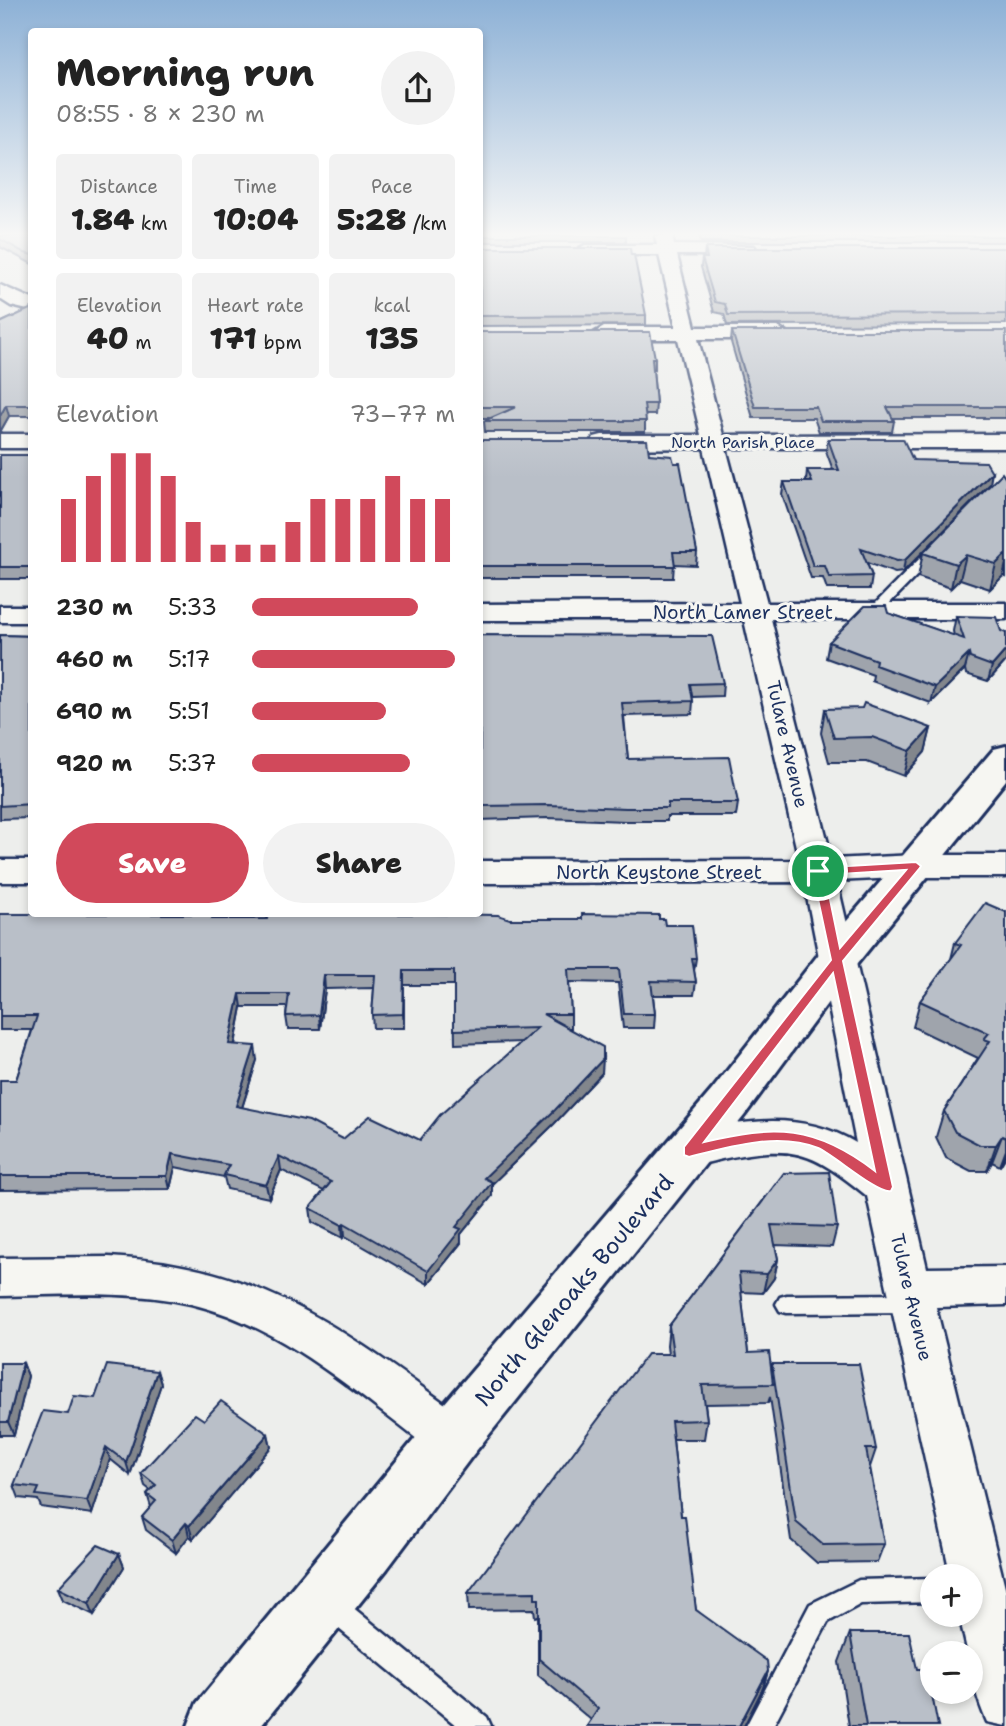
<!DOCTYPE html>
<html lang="en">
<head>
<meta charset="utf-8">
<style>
	body { margin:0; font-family:"Shantell Sans",sans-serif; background:#f2f2f2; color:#222; height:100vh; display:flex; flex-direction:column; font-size:26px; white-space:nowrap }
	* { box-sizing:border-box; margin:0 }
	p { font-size:23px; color:#767676 }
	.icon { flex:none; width:38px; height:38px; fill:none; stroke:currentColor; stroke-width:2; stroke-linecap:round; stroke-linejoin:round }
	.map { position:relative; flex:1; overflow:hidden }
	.drawer { position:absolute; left:28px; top:28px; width:455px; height:889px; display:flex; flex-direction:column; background:#fff; border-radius:7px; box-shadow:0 4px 10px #0003 }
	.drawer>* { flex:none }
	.tools { position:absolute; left:920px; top:1564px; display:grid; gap:14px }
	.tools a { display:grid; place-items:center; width:63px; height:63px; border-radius:50%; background:#fff; box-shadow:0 4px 10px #0003; font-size:35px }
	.pin { position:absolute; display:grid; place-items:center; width:60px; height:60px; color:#fff; margin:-30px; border:4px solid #fff; border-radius:50%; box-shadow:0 2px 7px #0007 }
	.round { display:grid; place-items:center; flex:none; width:74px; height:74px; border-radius:37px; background:#f2f2f2 }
	.head { display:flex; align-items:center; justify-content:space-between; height:119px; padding:0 28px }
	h1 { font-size:38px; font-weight:800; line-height:52px }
	.figures { display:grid; grid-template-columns:repeat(3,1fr); gap:10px; height:119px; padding:7px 28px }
	.figures div { display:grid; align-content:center; border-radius:7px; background:#f2f2f2; text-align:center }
	.figures b { font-size:30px; font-weight:800 }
	.figures small { font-size:19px; font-weight:400 }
	.figures p { font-size:19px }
	.chart { height:196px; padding:14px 28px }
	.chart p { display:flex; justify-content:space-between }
	.chart svg { width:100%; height:126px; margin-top:7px; stroke:#d1495b; stroke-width:6 }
	.cta { display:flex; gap:14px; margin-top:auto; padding:14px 28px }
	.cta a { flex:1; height:80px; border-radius:42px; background:#d1495b; color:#fff; font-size:28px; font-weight:800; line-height:80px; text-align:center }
	.cta a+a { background:#f2f2f2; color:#222 }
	ul { padding:0 28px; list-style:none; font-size:23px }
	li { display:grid; grid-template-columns:112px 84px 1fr; align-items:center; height:52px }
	li i { height:18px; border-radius:9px; background:#d1495b }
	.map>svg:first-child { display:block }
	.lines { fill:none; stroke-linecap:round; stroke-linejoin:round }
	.service-casing { stroke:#1b2f5e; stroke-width:5 }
	.minor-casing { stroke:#1b2f5e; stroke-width:5 }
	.secondary-casing { stroke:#1b2f5e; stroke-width:6 }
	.service { fill:#f6f6f2; fill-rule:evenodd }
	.minor { fill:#f6f6f2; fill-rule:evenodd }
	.secondary { fill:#f6f6f2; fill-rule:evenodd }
	.wall { fill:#9fa4ac; stroke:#1b2f5e; stroke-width:2; fill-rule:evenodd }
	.shaded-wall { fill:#82868c; stroke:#1b2f5e; stroke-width:2 }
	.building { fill:#b9bfc8; stroke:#1b2f5e; stroke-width:2; fill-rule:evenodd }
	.route { fill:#d1495b; stroke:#fff; stroke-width:2; fill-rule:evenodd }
	.labels { text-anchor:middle; stroke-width:6; stroke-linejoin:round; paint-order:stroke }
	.far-street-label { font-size:16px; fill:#1b2f5e; stroke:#f6f6f2 }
	.street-label { font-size:19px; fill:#1b2f5e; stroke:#f6f6f2 }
	.near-street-label { font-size:23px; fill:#1b2f5e; stroke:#f6f6f2 }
</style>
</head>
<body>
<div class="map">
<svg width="1006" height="1726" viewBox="0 0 1006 1726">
	<rect width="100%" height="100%" fill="#edeeec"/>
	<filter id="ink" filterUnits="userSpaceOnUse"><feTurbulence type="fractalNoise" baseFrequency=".0143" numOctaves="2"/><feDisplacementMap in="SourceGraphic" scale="14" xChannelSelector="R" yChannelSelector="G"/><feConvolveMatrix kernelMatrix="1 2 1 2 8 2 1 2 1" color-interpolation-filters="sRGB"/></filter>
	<g filter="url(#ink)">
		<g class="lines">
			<g class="service-casing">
				<g id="service">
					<polygon points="936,545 940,546 940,552 879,614 871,614 871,608 932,546"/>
					<polygon points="911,1294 918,1296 922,1303 918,1310 911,1312 787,1313 780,1311 776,1304 780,1297 787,1295"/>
					<polygon points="933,1578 933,1602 861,1604 828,1622 773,1726 746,1726 810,1604 859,1580"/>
					<polygon points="331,1594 340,1597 487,1717 491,1726 457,1726 322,1615 319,1606 322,1597"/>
				</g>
			</g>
			<g class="minor-casing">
				<g id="minor">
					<path d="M655,236H672L674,245L754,246L757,250L748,255H677L695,327H778L788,333L778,339H698L723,435L1006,434V448H726L767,603H1006V619H771L832,859L916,855H1006V877H916L837,881L927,1268L1006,1267V1305L936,1307L1006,1591V1726L987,1722C977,1700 971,1678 971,1654H968L959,1615H971V1577H951L867,1196C811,1151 794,1144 722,1159C704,1163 692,1168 675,1163L669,1151L675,1139C734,1120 800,1109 856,1143L804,882L480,883V861L799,860L744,620H480V604L740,603L704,448L602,449L594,447L591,442L594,437L602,435H701L678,339H604L594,333L604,327H676L659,255H585L576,250L585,245H657Z"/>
					<polygon points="0,285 32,299 32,311 11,306 0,299"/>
					<rect x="0" y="434" width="32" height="14"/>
					<rect x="0" y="606" width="32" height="16"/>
					<rect x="0" y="860" width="32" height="22"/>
					<path d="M109,1257C266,1265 348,1334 469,1421L476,1437L469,1453L452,1460L435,1453C361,1397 284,1326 191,1304C129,1290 63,1295 0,1296V1258Z"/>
				</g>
			</g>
			<g class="secondary-casing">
				<polygon id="secondary" points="1006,746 1006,780 852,970 744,1116 472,1456 387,1569 261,1726 188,1726 197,1703 432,1418 712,1090 822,950 994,749"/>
			</g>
			<use href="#service" class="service"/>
			<use href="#minor" class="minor"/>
			<use href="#secondary" class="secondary"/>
		</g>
		<g class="wall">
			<polygon points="0,236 32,236 32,264 0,247"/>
			<rect x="483" y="236" width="143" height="6"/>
			<polygon points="699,236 1006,236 1006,242 701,242"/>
			<polygon points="705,248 1006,248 1006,324 727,325 724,314 714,312 701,267 702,258 704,258"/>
			<polygon points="480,255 646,315 646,325 480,326"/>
			<polygon points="32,308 32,416 9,416 0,432 0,323"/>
			<polygon points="732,331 1006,331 1006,418 893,418 894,421 892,432 819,432 814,418 753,418 731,342"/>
			<polygon points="480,332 655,358 655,369 653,369 656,404 655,415 645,415 645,432 485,432 484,421 492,418 480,418"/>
			<polygon points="828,439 913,460 990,484 903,572 895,573 867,563 872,576 870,589 827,589 823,578 811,578 782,494 784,482 806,482 807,470 833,470 826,451"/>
			<polygon points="480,440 649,454 674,463 697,552 696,565 674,564 673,578 480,578"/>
			<rect x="0" y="455" width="32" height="124"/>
			<polygon points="1006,479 1006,577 1003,576 990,589 960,579 951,588 918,577 923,553"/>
			<polygon points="888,613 954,636 953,631 956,616 1006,633 1006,661 988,681 966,674 965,669 931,703 872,681 873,675 826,658 829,642"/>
			<polygon points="0,635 32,636 32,818 0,819"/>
			<polygon points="480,635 723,683 722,696 692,697 693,701 692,714 624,716 628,759 738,803 736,816 667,816 667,821 625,821 547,818 480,820"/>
			<polygon points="825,709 931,728 925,752 904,776 867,762 829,762 821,733"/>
			<polygon points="1006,912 1006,1156 1000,1166 992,1162 987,1171 971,1171 946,1158 936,1137 944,1111 978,1058 913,1027 920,1001 951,959 955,943"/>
			<path d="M0,914H213L214,919H659L696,958L694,971L696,982L694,995H653L655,1014L654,1028H623L618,983L569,982L571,1014V1028H568L602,1073L554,1124L492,1184V1196L461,1234V1243L428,1284L345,1236L343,1238L312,1222L310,1208L324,1191L281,1170L269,1198L227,1189L224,1177L175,1167L170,1189L0,1190V1080H16L32,1030H0ZM404,985H454L455,1044L522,1042L420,1140L343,1139L242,1108L257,1060L235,1045L242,1007H287L286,1016L288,1029H320L325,989L374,988L372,1015L373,1028H404Z"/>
			<polygon points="784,1173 837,1227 832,1247 775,1245 778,1259 774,1278 763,1293 741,1292 748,1353 771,1369 772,1364 876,1449 870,1467 884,1544 877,1562 817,1563 791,1540 770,1397 768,1403 705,1404 707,1420 704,1439 673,1439 681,1516 696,1610 768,1671 763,1688 591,1720 538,1675 538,1616 535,1617 534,1609 469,1610 468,1593 668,1354 667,1345 669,1326"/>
			<polygon points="0,1363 23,1363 28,1376 14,1435 0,1435"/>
			<polygon points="157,1371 161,1384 130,1475 110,1459 92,1514 41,1507 38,1500 19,1498 14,1485 68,1414 95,1398"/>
			<polygon points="204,1420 268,1434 271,1447 193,1539 189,1536 176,1553 146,1530 142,1517 151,1507 147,1494 150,1490 145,1486 141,1473"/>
			<polygon points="119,1554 124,1567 94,1615 63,1600 58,1588"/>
			<polygon points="850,1633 917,1669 938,1726 849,1726 839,1662"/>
		</g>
		<g class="shaded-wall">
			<polygon points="6,405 9,416 0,432 0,416"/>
			<polygon points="992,472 990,484 903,572 905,560"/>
			<polygon points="1006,554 1006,563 1003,576 990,589 996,564"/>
			<polygon points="966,555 960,579 951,588 956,564"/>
			<polygon points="1006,650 1006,661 988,681 992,666"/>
			<polygon points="969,654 965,669 931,703 935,687"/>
			<polygon points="931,728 925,752 904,776 910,751"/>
			<polygon points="404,971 404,1028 403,1014"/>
			<polygon points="324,975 325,989 320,1029 319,1015"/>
			<polygon points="240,994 242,1007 232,1058 229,1044"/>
			<polygon points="255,1046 257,1060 238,1120 236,1106"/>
			<polygon points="603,1059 602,1073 554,1124 492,1184 492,1196 461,1234 461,1243 428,1284 428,1271 456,1227 484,1178"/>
			<polygon points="1002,1136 992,1162 987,1171 996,1145"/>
			<polygon points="1006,1150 1006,1156 1000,1166"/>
			<polygon points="172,1154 175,1167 170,1189 167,1176"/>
			<polygon points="279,1156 281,1170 269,1198 266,1185"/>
			<polygon points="344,1223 345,1236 343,1238 342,1225"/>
			<polygon points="778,1259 774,1278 763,1293 767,1274"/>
			<polygon points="23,1363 28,1376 14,1435 8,1422"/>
			<polygon points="157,1371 161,1384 130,1475 126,1462"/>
			<polygon points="268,1434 271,1447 193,1539 189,1526"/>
			<polygon points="106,1447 110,1459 92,1514 87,1501"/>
			<polygon points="186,1523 189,1536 176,1553 172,1540"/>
			<polygon points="119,1554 124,1567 94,1615 89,1603"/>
			<polygon points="768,1671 763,1688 744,1726 739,1726"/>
		</g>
		<g class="building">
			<polygon points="0,236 32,236 32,255 25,253 0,239"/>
			<polygon points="484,248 630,248 631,255 634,255 646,315 480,316 480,255 484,255"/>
			<polygon points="705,248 1006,248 1006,314 728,315 725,304 715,302 702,258 707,258"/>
			<polygon points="32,308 32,405 6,405 0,416 0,323"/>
			<polygon points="732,331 1006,331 1006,407 887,407 894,421 821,421 816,407 755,407"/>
			<polygon points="480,332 650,332 655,358 652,358 656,404 644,404 646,421 484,421 516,407 480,407"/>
			<polygon points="828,439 903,439 913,460 986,462 992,472 905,560 897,561 861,549 872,576 829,577 825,566 813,566 784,482 812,482 807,470 839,470"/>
			<polygon points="480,440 647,440 649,454 672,456 674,463 680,463 697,552 673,552 675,566 480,566"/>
			<rect x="0" y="455" width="32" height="112"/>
			<polygon points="1002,473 1006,479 1006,554 996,564 966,555 956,564 923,553"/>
			<polygon points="865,606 886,606 888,613 964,639 956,616 996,617 1001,631 1006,633 1006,650 992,666 970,658 969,654 935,687 875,665 876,660 829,642"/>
			<polygon points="0,635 32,636 32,804 0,806"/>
			<polygon points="480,635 712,636 723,683 690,684 693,701 622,703 628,759 729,757 738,803 668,803 668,808 626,808 548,805 480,806"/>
			<polygon points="864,703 931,728 910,751 872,737 834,738 825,709 862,708"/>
			<polygon points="985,903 1006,912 1006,1138 1002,1136 996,1145 980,1145 955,1132 944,1111 990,1041 984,1039 989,1033 920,1001 961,945 955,943"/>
			<path d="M0,914H213L212,919H267L268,914H429L498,915L510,919H582V914L659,915V919H664L665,925H692L696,958H692L696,982L651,981L655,1014H624L619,969H568L571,1014H543L603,1047V1059L555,1110L484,1178L492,1182L456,1227L461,1229L428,1271L344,1223L342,1225L310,1208L331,1182L279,1156L266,1185L224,1175L229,1165L172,1154L167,1176H0V1080H16L37,1016H0ZM404,971H454V1030L537,1028L440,1115L420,1140L370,1116L343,1139L309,1121L236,1106L255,1046L229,1044L240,994H289L286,1016L319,1015L324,975H375L372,1015L403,1014Z"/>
			<polygon points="829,1172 837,1227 771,1225 778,1259 767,1274 739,1273 748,1353 769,1352 773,1384 702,1385 707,1420 671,1421 681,1516 685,1516 696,1610 767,1661 768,1671 739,1726 587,1726 598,1709 539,1659 539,1599 535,1599 535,1592 468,1593 647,1354 673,1354 669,1326 784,1173"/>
			<polygon points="0,1363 23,1363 8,1422 0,1422"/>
			<polygon points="772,1364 859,1364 876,1449 866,1449 884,1544 823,1545 796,1522"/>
			<polygon points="107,1365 157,1371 126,1462 106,1447 87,1501 36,1495 39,1488 14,1485 43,1411 68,1414 74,1396 95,1398"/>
			<polygon points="221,1401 268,1434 189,1526 186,1523 172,1540 142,1517 156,1501 147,1494 156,1485 141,1473 195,1414 204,1420"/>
			<polygon points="98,1545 119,1554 89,1603 58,1588"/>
			<polygon points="850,1633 909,1633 917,1669 927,1669 938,1726 866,1726"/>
		</g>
	</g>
	<linearGradient id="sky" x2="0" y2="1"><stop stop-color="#8db1d6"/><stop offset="0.49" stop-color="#f7f7f6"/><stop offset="1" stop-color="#f7f7f6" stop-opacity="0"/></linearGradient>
	<rect width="1006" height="478" fill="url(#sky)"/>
	<path class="route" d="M916,862L921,866L920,868L843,961L893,1187L891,1191C879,1195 834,1155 818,1148C778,1132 728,1147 689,1157L684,1155V1147L831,960L812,871L814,868ZM906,870L840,948L825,875ZM833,973L875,1171C815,1125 775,1125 704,1142Z"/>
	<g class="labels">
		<g class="far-street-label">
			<text x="743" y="448">North Parish Place</text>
		</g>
		<g class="street-label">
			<text x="743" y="619">North Lamer Street</text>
			<text transform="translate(788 744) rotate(77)" y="7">Tulare Avenue</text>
			<text x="659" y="879">North Keystone Street</text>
			<text transform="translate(912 1297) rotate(77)" y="7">Tulare Avenue</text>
		</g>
		<g class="near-street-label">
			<text transform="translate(574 1290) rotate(-50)" y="8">North Glenoaks Boulevard</text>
		</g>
	</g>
</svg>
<div class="tools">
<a>+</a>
<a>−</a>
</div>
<div class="pin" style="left:818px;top:871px;background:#1e9e55"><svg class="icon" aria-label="arrive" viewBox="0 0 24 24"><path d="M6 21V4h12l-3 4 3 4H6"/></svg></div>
<section class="drawer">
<div class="head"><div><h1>Morning run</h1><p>08:55 · 8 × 230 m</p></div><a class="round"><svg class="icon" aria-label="share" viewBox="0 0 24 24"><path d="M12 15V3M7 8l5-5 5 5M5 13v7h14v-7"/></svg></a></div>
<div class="figures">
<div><p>Distance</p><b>1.84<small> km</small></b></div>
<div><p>Time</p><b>10:04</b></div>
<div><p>Pace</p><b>5:28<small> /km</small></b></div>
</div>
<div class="figures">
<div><p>Elevation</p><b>40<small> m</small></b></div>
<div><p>Heart rate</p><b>171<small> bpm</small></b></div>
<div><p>kcal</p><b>135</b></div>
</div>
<div class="chart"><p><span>Elevation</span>73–77 m</p>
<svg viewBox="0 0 160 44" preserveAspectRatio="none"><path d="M5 44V22M15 44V14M25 44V6M35 44V6M45 44V14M55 44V30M65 44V38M75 44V38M85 44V38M95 44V30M105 44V22M115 44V22M125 44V22M135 44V14M145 44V22M155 44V22"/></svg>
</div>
<ul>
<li><b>230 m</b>5:33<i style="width:82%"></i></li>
<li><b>460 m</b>5:17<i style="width:100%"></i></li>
<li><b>690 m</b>5:51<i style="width:66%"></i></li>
<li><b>920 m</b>5:37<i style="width:78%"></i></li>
</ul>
<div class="cta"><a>Save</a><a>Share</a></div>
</section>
</div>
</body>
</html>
